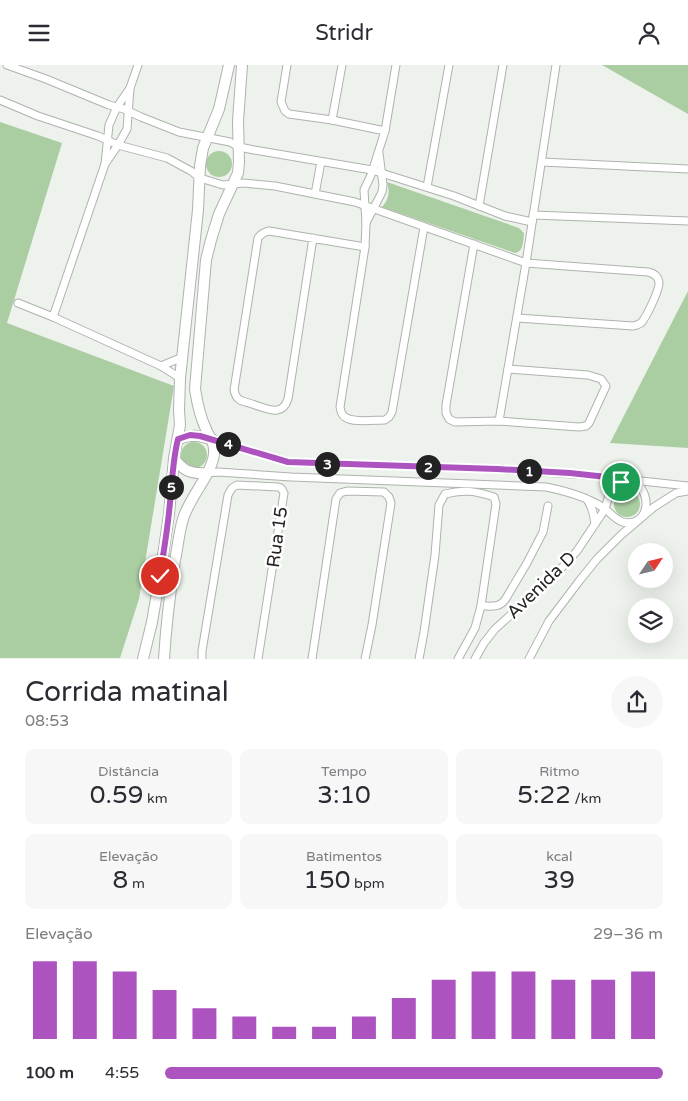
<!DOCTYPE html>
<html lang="pt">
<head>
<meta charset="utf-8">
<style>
	body { margin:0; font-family:"Varela Round",sans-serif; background:#f7f7f7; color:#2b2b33; height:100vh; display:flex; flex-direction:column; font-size:19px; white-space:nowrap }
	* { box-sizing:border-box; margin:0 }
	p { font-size:16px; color:#7c7c81 }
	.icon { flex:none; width:28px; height:28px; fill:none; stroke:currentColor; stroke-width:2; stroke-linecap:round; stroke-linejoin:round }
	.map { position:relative; height:594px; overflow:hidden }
	.panel { display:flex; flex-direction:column; background:#fff; flex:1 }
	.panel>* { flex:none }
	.needle { width:32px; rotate:55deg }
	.tools { position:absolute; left:628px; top:478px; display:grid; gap:10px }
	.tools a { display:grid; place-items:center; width:45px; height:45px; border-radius:50%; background:#fff; box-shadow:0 5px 20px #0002; font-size:25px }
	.pin { position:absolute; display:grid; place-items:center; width:42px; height:42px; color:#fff; margin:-21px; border:2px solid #fff; border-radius:50%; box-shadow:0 1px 5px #0007 }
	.km { position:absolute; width:25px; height:25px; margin:-12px; border-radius:50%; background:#222; color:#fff; font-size:14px; line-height:25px; text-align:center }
	.round { display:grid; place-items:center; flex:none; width:52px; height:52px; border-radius:26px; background:#f7f7f7 }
	.headline { display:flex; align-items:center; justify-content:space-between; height:85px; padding:0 25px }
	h1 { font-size:28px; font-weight:600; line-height:38px }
	.metrics { display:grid; grid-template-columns:repeat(3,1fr); gap:8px; height:85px; padding:5px 25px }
	.metrics div { display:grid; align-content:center; border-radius:10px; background:#f7f7f7; text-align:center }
	.metrics b { font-size:25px; font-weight:600 }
	.metrics small { font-size:14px; font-weight:400 }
	.metrics p { font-size:14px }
	.chart { height:140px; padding:10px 25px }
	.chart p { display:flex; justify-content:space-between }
	.chart svg { width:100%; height:90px; margin-top:5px; stroke:#ac53c0; stroke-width:6 }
	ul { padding:0 25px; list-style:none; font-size:16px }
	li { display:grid; grid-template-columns:80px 60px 1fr; align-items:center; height:38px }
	li i { height:12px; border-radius:6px; background:#ac53c0 }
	header { display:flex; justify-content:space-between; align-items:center; height:65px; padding:0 25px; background:#fff; font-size:22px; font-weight:600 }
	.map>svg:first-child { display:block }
	.green { fill:#aacea2 }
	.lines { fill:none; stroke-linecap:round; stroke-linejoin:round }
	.minor-casing { stroke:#aeb3ad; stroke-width:9 }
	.secondary-casing { stroke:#aeb3ad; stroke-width:12 }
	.minor { stroke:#fff; stroke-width:7 }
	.secondary { stroke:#fff; stroke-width:10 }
	.route-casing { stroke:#fff; stroke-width:10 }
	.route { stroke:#ac53c0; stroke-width:6 }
	.labels { text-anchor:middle; stroke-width:5; stroke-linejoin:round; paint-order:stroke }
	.street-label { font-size:18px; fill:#242523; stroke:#fff }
</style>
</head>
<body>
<header><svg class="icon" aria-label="menu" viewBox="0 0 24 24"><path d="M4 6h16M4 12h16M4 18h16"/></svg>Stridr<svg class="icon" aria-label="person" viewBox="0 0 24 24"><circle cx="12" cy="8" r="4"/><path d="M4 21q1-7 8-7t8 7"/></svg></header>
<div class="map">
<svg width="688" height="594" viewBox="0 0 688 594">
	<rect width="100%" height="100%" fill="#edf2ec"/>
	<g class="green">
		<polygon points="602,0 688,0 688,49"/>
		<polygon points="0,57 62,78 7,258 174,321 139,534 120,593 0,593"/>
		<circle cx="219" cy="99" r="13"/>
		<path d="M387,117L519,163L524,168C523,177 524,186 515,188L382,142C389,134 390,127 387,117Z"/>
		<polygon points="688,226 688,383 610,378"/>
		<circle cx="194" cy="390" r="13"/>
		<circle cx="627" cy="439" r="13"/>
	</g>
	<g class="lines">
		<g class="minor-casing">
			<g id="minor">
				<polyline points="7,0 46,14 109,40 124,44 141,52 179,67 230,77 239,82 254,85 372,105 454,131 505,151 532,157"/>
				<polyline points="287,0 281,37 285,46 289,49 332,55 385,66"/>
				<path d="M396,0L385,66L371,110L364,125L366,158L365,182L340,342C341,346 341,350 345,352C352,358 375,355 385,355L389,352L392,347L424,162"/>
				<path d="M0,35L38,51L98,71L118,80L167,93L191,106L200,113L223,120L244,118L275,121L355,137L526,198L648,207C653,208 658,211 659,217C660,224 646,253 641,258C638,260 637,260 633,261L517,253"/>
				<polyline points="332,55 342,0"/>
				<polyline points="542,97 688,104"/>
				<polyline points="105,99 109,60 117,42 130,23"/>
				<polyline points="427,122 449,0"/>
				<polyline points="315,129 321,97"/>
				<polyline points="479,141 503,0"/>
				<polyline points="533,150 688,156"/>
				<polyline points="366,158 382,127 383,120 379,88"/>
				<path d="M313,173L288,334C282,352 268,344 255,340C250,338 244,337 240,335C236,333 235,329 234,325L258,173C261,169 264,167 269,166L365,182"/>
				<polyline points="474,179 446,340 446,348 449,354 455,357 499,356 579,362 586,361 589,358 606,321 601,314 588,310 508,304"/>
				<polyline points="18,238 53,252 161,301 180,313"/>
				<polyline points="53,252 105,99 118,80 127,64 130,23 138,0"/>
				<polyline points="161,301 183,292"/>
				<polyline points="499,356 526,198 556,0"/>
				<polyline points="213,375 228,379 289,397 497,404 586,410 688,421"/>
				<path d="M207,408L218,407L291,412L546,422C566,426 587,432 604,443C611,448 615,455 623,457C640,461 649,447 645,431C643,425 639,420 635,414"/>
				<path d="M588,436C593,444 594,450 595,459"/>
				<path d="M481,541C491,541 499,543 505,535L527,498L543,467L548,441"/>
				<polyline points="202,594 202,586 228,430 232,423 237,420 278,422 281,423 284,428 258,594"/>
				<polyline points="312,594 336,434 340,428 347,426 384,427 389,432 391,438 372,560 365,594"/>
				<path d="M419,594L424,567L435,490L439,440L445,429C464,424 475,426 494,432L496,439L481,541L475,563L458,594"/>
				<polyline points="475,594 484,578 495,564 555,510 577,486 605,444 609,430 613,424 625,414"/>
				<polyline points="529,594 549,556 580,515 597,494 621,470 654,442 676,428 688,426"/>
			</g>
		</g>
		<g class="secondary-casing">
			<g id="secondary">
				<path d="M178,374C194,369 197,370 213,375"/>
				<path d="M174,393C183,406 191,409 207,408"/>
				<polyline points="143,594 152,557 160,511 169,449 174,393 180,360 179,345 180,313 198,145 200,101 203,83 219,44 229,0"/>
				<path d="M164,594C166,560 170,528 175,495C178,481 179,467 183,454C189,433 212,409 214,389C215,377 210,374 206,364C200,352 197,337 195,324L206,195L211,175L219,149L238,108L239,97L238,56L242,0"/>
			</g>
		</g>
		<use href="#minor" class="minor"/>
		<use href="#secondary" class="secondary"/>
	</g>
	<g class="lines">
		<g class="route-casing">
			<path id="route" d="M160,511C163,490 167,468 169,447C172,422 172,398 178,374L190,370L200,371L288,397L497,404L570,408L625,414L621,417"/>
		</g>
		<use href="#route" class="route"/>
	</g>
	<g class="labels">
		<g class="street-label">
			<text transform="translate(277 472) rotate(-82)" y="6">Rua 15</text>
			<text transform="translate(541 520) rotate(-44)" y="6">Avenida D</text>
		</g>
	</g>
</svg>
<div class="tools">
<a><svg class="needle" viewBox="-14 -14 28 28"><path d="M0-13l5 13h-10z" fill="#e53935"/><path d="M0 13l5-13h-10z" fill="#7c7c81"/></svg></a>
<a><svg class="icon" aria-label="layers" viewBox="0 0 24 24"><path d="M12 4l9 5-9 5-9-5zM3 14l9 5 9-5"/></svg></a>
</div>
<div class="pin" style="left:621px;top:417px;background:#1e9e55"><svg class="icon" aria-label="arrive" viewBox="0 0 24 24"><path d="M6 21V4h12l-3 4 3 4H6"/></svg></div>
<div class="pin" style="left:160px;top:511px;background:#d93025"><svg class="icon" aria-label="check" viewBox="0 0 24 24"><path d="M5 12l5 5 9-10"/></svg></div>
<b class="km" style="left:529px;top:406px">1</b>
<b class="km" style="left:428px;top:402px">2</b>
<b class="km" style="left:327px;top:399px">3</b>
<b class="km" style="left:228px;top:379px">4</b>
<b class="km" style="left:171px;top:422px">5</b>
</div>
<section class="panel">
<div class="headline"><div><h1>Corrida matinal</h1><p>08:53</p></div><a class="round"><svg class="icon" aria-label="share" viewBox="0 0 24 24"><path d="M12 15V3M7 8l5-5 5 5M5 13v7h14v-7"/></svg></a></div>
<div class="metrics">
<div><p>Distância</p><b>0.59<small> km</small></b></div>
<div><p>Tempo</p><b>3:10</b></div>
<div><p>Ritmo</p><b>5:22<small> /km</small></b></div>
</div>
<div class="metrics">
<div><p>Elevação</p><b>8<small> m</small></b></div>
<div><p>Batimentos</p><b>150<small> bpm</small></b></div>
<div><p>kcal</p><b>39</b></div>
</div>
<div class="chart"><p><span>Elevação</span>29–36 m</p>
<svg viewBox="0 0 160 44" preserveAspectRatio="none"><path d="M5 44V6M15 44V6M25 44V11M35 44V20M45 44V29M55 44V33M65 44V38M75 44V38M85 44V33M95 44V24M105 44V15M115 44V11M125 44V11M135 44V15M145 44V15M155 44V11"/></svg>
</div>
<ul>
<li><b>100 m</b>4:55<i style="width:100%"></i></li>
</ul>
</section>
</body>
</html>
